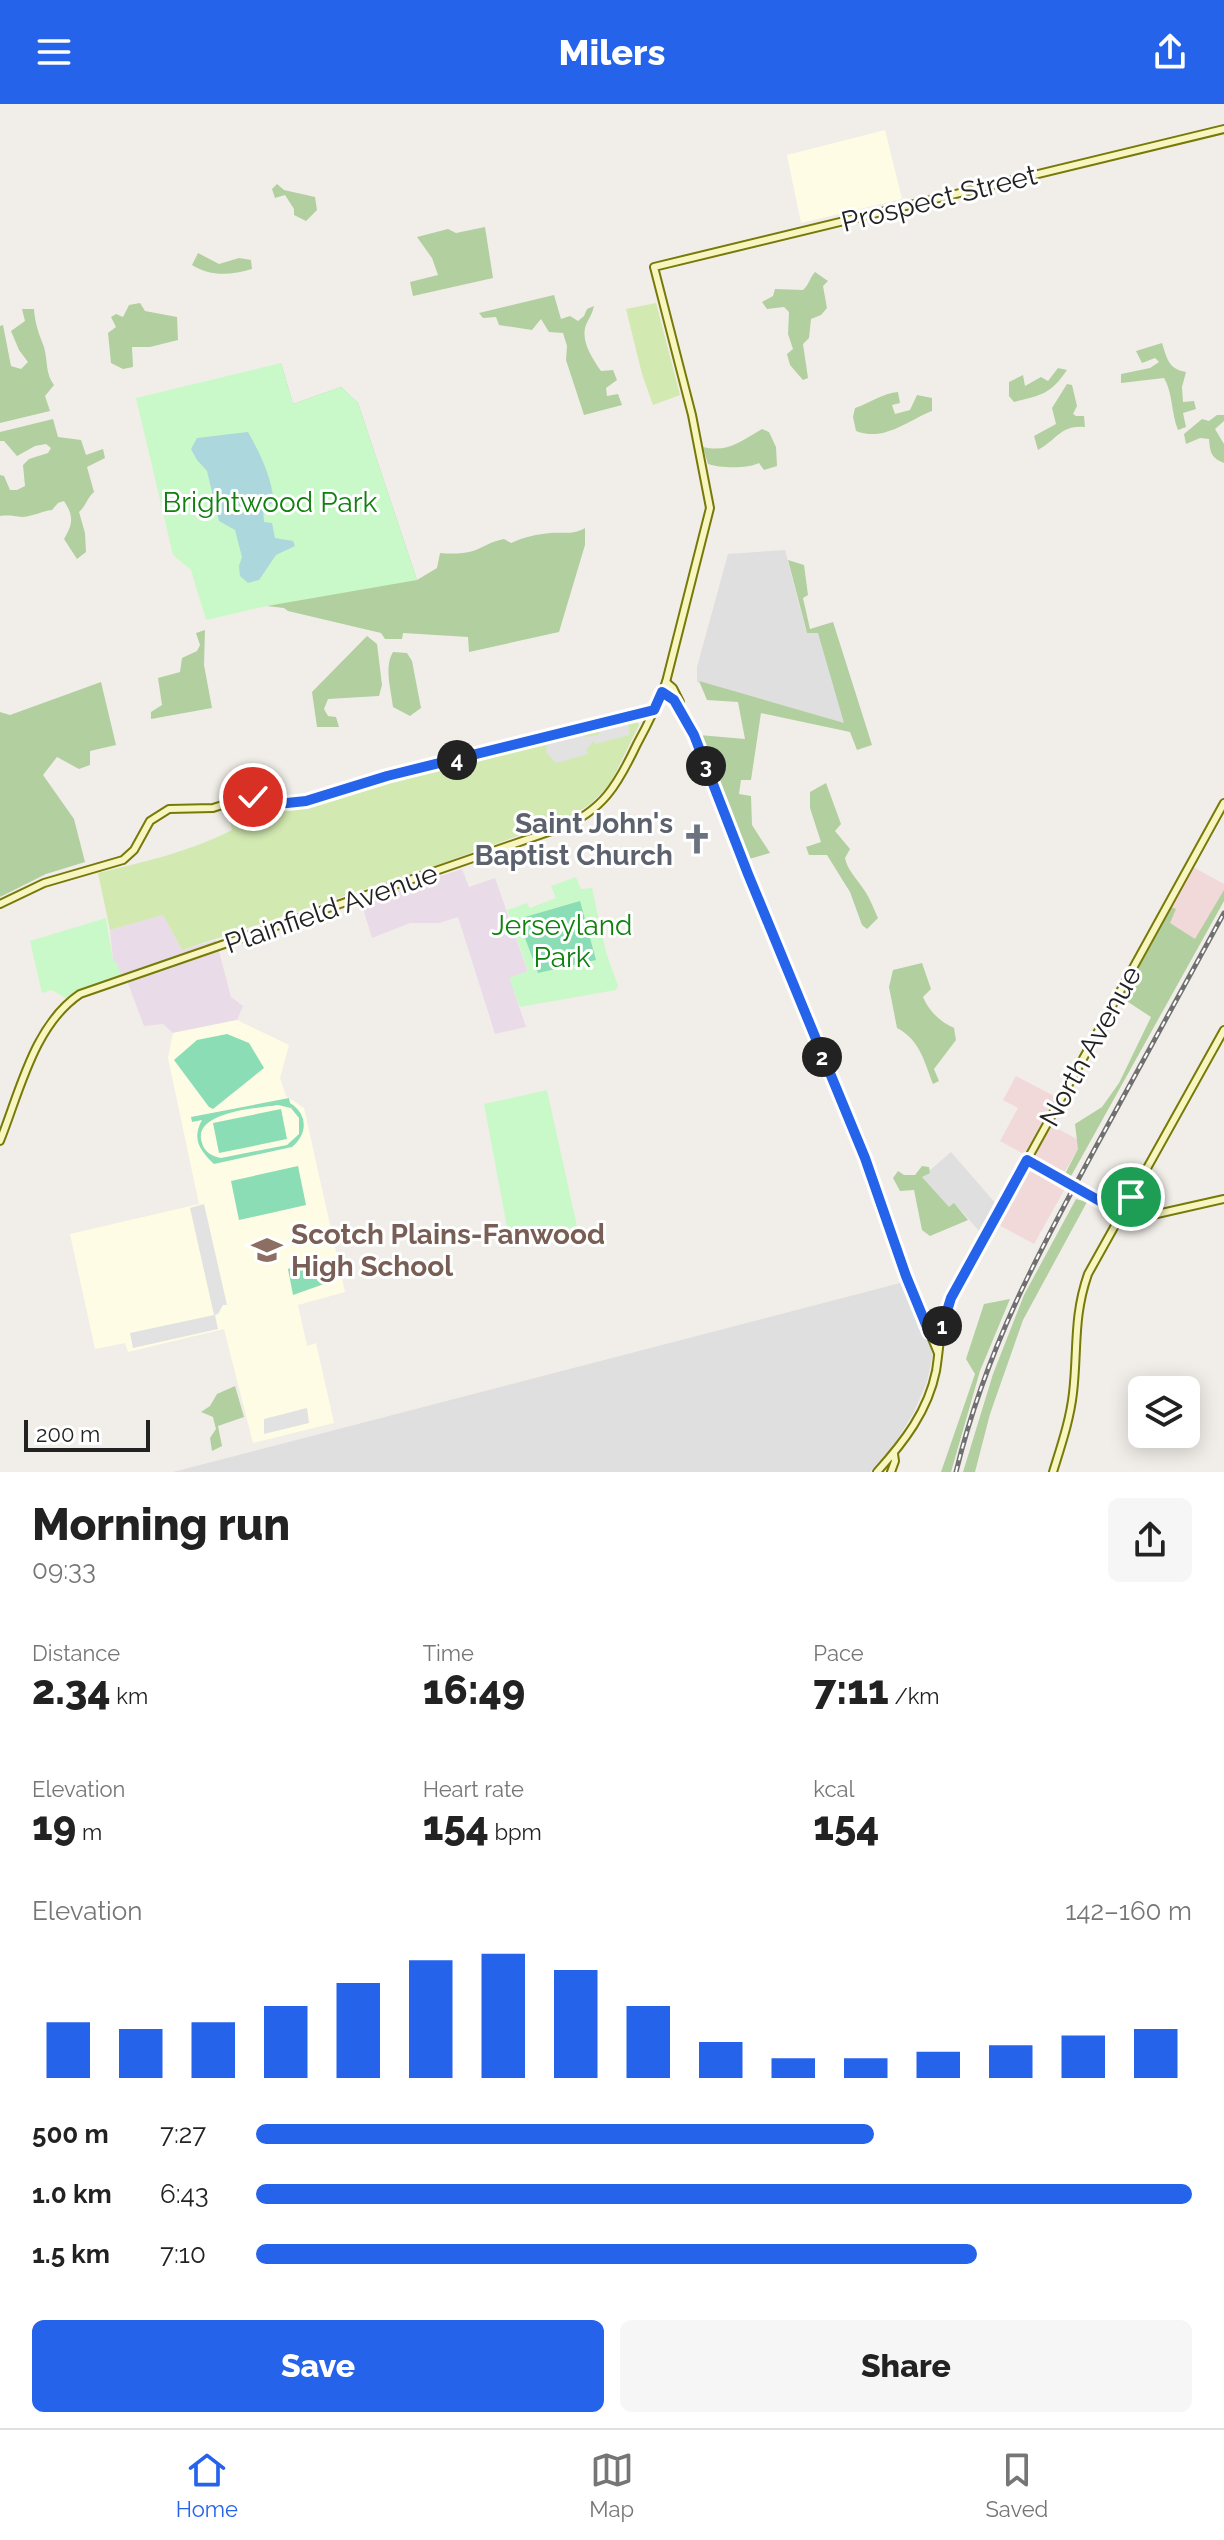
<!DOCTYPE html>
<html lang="en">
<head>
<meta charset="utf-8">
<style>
	body { margin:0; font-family:Raleway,sans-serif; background:#f6f6f6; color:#222; height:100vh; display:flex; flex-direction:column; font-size:30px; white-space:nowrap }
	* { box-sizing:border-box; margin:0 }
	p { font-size:26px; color:#767676 }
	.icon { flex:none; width:44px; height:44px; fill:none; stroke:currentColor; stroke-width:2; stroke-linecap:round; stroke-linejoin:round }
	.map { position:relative; height:1368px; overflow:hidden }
	.side { display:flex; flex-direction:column; background:#fff; flex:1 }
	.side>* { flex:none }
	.tools { position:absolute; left:1128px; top:1272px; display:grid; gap:16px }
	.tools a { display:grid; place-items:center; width:72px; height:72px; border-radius:12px; background:#fff; box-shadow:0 4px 20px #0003; font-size:40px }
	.scale { position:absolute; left:24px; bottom:20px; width:126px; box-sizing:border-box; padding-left:8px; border:4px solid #222; border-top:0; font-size:22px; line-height:28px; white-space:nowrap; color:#222; -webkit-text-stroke:6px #fff; paint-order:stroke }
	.pin { position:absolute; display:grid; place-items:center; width:68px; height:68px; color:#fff; margin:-34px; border:4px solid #fff; border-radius:50%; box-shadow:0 2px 8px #0007 }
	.km { position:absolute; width:40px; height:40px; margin:-20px; border-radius:50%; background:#222; color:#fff; font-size:22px; line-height:40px; text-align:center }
	.round { display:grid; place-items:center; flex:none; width:84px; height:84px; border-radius:12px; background:#f6f6f6 }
	.summary { display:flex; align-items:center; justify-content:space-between; height:136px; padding:0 32px }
	h1 { font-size:44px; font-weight:800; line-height:60px }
	.figures { display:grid; grid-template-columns:repeat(3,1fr); gap:12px; height:136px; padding:8px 32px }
	.figures div { display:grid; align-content:center }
	.figures b { font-size:40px; font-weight:800 }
	.figures small { font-size:22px; font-weight:400 }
	.figures p { font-size:22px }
	.chart { height:224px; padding:16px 32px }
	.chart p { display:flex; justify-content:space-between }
	.chart svg { width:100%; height:144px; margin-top:8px; stroke:#2563eb; stroke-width:6 }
	.cta { display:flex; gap:16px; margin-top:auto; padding:16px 32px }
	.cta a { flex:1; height:92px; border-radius:12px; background:#2563eb; color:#fff; font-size:32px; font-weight:800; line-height:92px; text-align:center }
	.cta a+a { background:#f6f6f6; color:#222 }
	ul { padding:0 32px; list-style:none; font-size:26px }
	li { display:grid; grid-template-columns:128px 96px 1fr; align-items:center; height:60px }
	li i { height:20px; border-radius:10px; background:#2563eb }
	header { display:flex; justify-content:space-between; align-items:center; height:104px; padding:0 32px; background:#2563eb; color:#fff; font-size:36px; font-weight:800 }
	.menu { display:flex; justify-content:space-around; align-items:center; height:112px; border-top:2px solid #e0e0e0; background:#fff; font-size:22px; color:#767676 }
	.menu a { display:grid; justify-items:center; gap:4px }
	.menu .active { color:#2563eb }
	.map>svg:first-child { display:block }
	.residential { fill:#e0dfdf }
	.commercial { fill:#f1d9da }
	.industrial { fill:#eadbe9 }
	.education { fill:#fefce5 }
	.grass { fill:#d2e9b1 }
	.forest { fill:#b2cf9f }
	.park { fill:#c9f9c9 }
	.pitch { fill:#8addb5; fill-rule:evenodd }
	.parking { fill:#e2e2e2 }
	.water { fill:#abd7dd }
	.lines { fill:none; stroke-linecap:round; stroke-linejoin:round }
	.secondary-casing { stroke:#777908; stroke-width:10 }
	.secondary { stroke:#f8f6c0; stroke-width:6 }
	.rail-casing { stroke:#707070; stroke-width:5 }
	.rail { stroke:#fff; stroke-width:2; stroke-dasharray:6; stroke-linecap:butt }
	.secondary-bridge-casing { stroke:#777908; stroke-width:10; stroke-linecap:butt }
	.secondary-bridge { stroke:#f8f6c0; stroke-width:6 }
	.route-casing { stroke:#fff; stroke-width:16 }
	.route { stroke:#2563eb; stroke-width:10 }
	.labels { text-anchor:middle; stroke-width:6; stroke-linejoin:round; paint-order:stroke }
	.street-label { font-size:28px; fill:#222; stroke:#fff }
	.park-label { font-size:28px; fill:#10800f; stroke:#fff }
	.worship-label { font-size:28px; font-weight:bold; fill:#5b616d; stroke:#fff; text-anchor:end }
	.education-label { font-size:28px; font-weight:bold; fill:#785e54; stroke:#fff; text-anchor:start }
</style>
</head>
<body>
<header><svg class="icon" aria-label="menu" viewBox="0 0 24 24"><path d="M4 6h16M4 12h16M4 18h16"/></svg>Milers<svg class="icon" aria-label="share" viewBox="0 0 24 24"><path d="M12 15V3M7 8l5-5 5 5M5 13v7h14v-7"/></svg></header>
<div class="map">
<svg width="1224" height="1368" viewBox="0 0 1224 1368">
	<rect width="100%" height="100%" fill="#f1eee9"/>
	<g class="residential">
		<polygon points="785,446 806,527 833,518 867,626 697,578 697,563 728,450"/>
		<polygon points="951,1048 996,1100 981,1129 955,1100 949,1104 922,1073"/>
		<polygon points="904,1178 933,1250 927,1278 914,1308 894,1341 870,1368 173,1368"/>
	</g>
	<g class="commercial">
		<polygon points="1193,763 1224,780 1224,789 1198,837 1163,817"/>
		<polygon points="1016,972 1056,993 1026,1047 1022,1049 1000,1037 1018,1004 1003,996"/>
		<polygon points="1051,1021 1082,1038 1063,1071 1036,1056 1034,1053"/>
		<polygon points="1027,1065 1066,1083 1034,1140 997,1120"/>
	</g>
	<g class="industrial">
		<polygon points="462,765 469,783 495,774 528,868 510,875 526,923 495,930 458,813 439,819 410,819 372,834 361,798"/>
		<polygon points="163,811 182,846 216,836 231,893 243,902 237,916 173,929 163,920 144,922 126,874 122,874 113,857 110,826"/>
	</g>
	<g class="education">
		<polygon points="885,26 902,95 801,119 787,51"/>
		<polygon points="237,916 289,941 280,974 286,992 304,1004 345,1188 298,1201 307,1242 316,1239 334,1319 253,1339 224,1225 128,1248 125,1239 95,1245 70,1130 199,1100 168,954 173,929"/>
	</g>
	<g class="grass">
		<polygon points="656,199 680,291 653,301 642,270 626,205"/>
		<path d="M637,615L639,621L609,682L589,701L568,714L437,761L182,846L163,811L110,826L98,769C144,758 189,748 232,726L227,703L260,699L284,706L542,636Z"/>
	</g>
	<g class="forest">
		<polygon points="277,80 284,86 315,93 317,106 306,117 294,111 294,105 285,91 275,94 272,85"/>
		<polygon points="485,123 493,174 413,192 410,178 438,171 432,154 417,133 448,125 456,129"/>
		<path d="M198,149L219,160L239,154L251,156L252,165C231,171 211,173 192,161Z"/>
		<path d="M815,168L828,177L823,182L827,204L821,211L811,215L809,234L803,240L808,274L803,276L790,261L787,250L793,245L788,230L789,208L784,203L767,205L762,198L773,192L775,185L803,186C809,181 809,175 815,168Z"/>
		<path d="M554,191L561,215L570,212L578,217L584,212L587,205L594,202C592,211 589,214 586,221C580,237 593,255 601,267L613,266L617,276L606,284L607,292L618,290L622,301L584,311L566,256L567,242L563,229L549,228L541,215L532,226L499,221L496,213L483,214L479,209Z"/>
		<polygon points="140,199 145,207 177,213 178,236 150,243 132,243 133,263 123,265 111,259 108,229 116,223 111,213 116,210 123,213 129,201"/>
		<path d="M22,205H34C35,220 39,230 44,243C48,257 45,269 54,281L45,292L50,307L0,319V222L3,221L11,262L21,265L28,258L19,246L11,227L25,217Z"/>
		<path d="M1162,239C1167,254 1168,265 1186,268L1182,283L1183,298L1194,297L1196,305L1183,309L1186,323L1178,326C1171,309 1173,289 1164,274L1121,279V270L1150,264L1159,258L1155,254L1142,259L1136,247Z"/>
		<path d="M281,259L293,300L341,283L358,299L417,476L437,464L440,449C451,450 462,450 473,447C484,443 492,437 504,435L511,439C524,433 537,430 551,429C564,428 573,431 585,424V441L559,528L469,548L468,533L403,529L402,535H385L381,529L288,507L284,504L267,502Z"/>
		<path d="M1058,264L1067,266C1050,291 1041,291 1014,298L1009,292V278L1023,271L1025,282L1041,273L1048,277Z"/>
		<path d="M1067,280L1072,281L1077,302L1073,310L1076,312H1084L1085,323C1060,321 1057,336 1038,346L1034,332L1056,320L1052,304Z"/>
		<path d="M898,288L900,299L892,301L895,310L910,306L917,291L932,294V307C907,317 884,338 856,327L853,313L855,304C870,299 883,289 898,288Z"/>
		<path d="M1217,311H1224V317L1215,325L1224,340V359C1211,354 1210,348 1209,335L1200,334L1186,340L1184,330L1202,315L1209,317Z"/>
		<path d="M53,315L58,333L81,336L86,351L103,345L105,354L87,363L94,388C87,394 86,402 79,408L85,429L86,448L77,455L64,435C73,420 74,412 64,397L58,399L52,406C42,407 31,413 22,413C14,412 9,411 0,412V371L4,372L10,386H17L25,382L23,361L29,355L48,349L51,344L46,340L35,342L17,352L4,337H0V328Z"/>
		<path d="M762,325L769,328L776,343L777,362L764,366L759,359C747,365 720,364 708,360L703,343C728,349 741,337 762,325Z"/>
		<polygon points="788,456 804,461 808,491 803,494 810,525 833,518 872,641 857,646 850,628 761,609 751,676 741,676 739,690 751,692 752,721 770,749 749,755 699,631 745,635 738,598 707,596 699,577 844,619 818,529 807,529"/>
		<polygon points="205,526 204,561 212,604 151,615 151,608 162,601 158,574 180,568 182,554 197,547 200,541 196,529"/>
		<polygon points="367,532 377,540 382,581 379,592 328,595 324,605 328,612 336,613 339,623 317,623 312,588"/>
		<path d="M393,548L407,549L412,557L421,604L410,612L393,603C391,585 384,563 393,548Z"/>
		<polygon points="101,578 116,641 90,647 90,661 79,665 57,653 43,671 74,715 85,758 46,770 0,793 0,608 10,611"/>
		<path d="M826,679L841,720L835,727L850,745L845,754C847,765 856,774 862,783C869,792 873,803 878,814L867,825L862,821L850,788L827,751H809L806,743L821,738L810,704V688Z"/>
		<polygon points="1224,786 1224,797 1070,1074 1064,1072 1078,1045 1075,1020 1102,1003 1119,979 1151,913 1122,894 1171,803 1176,805 1170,819 1195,835"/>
		<path d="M922,859L931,885L923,893C929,907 940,918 954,924L956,936L934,965L939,977L933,980C924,957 920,936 897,924L889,883L893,866Z"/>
		<polygon points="922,1062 929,1063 930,1069 922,1073 949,1103 954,1099 968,1116 930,1132 922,1126 914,1086 900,1087 893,1074 898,1067 904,1071 915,1071"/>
		<polygon points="1076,1095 1087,1098 1023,1216 990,1310 975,1368 963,1368 993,1270 1024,1191"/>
		<polygon points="1010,1195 980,1267 951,1368 941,1368 975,1270 966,1255 984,1200"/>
		<polygon points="235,1282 244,1313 218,1322 222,1342 212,1347 210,1334 216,1325 213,1313 201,1308 210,1302 217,1290"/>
	</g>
	<g class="park">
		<polygon points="281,259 293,300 341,283 358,299 417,476 267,502 206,516 191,466 173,451 136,294"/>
		<polygon points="576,773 581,785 592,784 606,848 618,882 616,886 520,903 509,874 528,867 507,806 527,799 530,804 556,794 551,782"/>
		<polygon points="106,814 113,857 117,859 122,874 70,897 52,886 42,889 30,837"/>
		<polygon points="547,986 577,1122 511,1145 484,1000"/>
	</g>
	<g class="pitch">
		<polygon points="580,797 596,856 538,869 518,815"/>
		<polygon points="227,930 249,939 264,964 213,1005 209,1003 174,956 197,936"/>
		<path d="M289,994L290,999C308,1010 308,1030 292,1043L214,1060C201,1047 191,1036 202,1016L192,1018L191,1013ZM278,1001L291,1004L299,1014V1030L287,1041L221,1054C212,1052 205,1049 202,1039C191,1008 258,1004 278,1001Z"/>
		<polygon points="281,1005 287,1035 219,1049 213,1019"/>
		<polygon points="298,1062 306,1101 239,1116 231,1077"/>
		<polygon points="319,1152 324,1180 293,1191 288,1165"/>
	</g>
	<g class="parking">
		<polygon points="628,619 630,631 595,640 594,637 586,646 589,650 556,659 546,648 547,642 544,639 583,629 585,633 599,631 599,627"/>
		<polygon points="204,1100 227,1201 223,1201 218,1210 215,1211 218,1225 133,1244 130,1229 214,1211 190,1104"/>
		<polygon points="307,1304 309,1319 264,1330 264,1315"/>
	</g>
	<path class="water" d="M248,328C261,351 271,372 274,398L263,404L264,418L272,419L275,434L293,437L295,442L276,451L259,476L248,479L240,472L239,462L242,453L235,426L219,417L207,367L197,356L191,345L197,334Z"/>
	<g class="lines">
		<g class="secondary-casing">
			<g id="secondary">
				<polyline points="666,578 673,584 680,598"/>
				<polyline points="662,588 674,596 694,631 748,770 865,1054 906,1172 938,1249"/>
				<polyline points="0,800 44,779 123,756 134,746 150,717 169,705 213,704 247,693 287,699 306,697 387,672 654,606"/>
				<path d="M0,1037C20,987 34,921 80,890L560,724C603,707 618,680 637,640C648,620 658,599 666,578L710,404L692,311L654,163L1224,25"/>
				<polyline points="1027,1056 1066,1079"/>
				<polyline points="1084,1089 1129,1114 1135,1115 1224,1095"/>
				<path d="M877,1368C904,1338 928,1307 936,1267C940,1242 940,1217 951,1194L1224,699"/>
				<polyline points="891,1368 895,1357 894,1350"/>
				<path d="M1053,1368C1061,1342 1070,1316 1073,1289C1078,1246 1073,1213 1088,1170L1224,926"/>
			</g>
		</g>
		<use href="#secondary" class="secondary"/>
		<g class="rail-casing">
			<path id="rail" d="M956,1368C986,1245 1038,1149 1098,1039C1140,962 1182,886 1224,809"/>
		</g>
		<use href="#rail" class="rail"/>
		<g class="secondary-bridge-casing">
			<polyline id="secondary-bridge" points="1066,1079 1084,1089"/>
		</g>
		<use href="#secondary-bridge" class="secondary-bridge"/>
	</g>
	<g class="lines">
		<g class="route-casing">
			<polyline id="route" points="253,693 287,699 306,697 387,672 654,606 662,588 674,596 694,631 748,770 865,1054 906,1172 929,1228 934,1229 941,1226 951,1194 1027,1056 1121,1109 1131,1093"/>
		</g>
		<use href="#route" class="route"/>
	</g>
	<defs>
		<g id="church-bare" transform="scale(2.4)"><path d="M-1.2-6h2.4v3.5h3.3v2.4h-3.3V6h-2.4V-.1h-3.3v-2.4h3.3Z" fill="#6b7280" stroke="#fff" stroke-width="2.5" paint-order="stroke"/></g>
		<g id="school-bare" transform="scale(2.4)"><path d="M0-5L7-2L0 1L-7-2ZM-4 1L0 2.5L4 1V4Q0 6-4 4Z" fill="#8d6e63" stroke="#fff" stroke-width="2.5" paint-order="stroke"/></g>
	</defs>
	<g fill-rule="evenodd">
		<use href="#church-bare" x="697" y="735"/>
		<use href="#school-bare" x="267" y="1146"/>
	</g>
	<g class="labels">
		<g class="street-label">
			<text transform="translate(939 94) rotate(-14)" y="10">Prospect Street</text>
			<text transform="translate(331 804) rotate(-19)" y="10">Plainfield Avenue</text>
			<text transform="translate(1090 942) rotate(-61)" y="10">North Avenue</text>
		</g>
		<g class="park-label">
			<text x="270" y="408">Brightwood Park</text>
			<text x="562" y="831">Jerseyland<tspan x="562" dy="32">Park</tspan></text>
		</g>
		<g class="worship-label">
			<text x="673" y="729">Saint John's<tspan x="673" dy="32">Baptist Church</tspan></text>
		</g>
		<g class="education-label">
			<text x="291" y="1140">Scotch Plains-Fanwood<tspan x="291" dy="32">High School</tspan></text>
		</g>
	</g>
</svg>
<div class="tools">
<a><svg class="icon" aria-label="layers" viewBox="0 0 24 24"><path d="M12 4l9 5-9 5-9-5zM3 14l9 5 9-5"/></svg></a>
</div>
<div class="scale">200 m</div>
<div class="pin" style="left:1131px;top:1093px;background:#1e9e55"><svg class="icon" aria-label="arrive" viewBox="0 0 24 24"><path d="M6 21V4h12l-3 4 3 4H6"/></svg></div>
<div class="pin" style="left:253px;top:693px;background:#d93025"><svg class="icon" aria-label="check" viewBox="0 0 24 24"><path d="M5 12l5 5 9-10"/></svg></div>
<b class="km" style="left:942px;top:1222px">1</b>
<b class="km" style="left:822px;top:953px">2</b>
<b class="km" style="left:706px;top:662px">3</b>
<b class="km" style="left:457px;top:656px">4</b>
</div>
<section class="side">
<div class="summary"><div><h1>Morning run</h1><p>09:33</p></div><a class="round"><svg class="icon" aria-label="share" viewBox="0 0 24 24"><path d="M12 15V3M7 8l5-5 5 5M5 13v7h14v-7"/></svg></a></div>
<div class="figures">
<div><p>Distance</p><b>2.34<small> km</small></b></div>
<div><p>Time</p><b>16:49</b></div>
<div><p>Pace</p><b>7:11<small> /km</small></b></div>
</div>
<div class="figures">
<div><p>Elevation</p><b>19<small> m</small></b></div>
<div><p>Heart rate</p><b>154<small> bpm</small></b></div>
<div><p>kcal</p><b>154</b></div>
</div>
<div class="chart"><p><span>Elevation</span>142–160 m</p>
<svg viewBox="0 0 160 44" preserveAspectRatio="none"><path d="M5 44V27M15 44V29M25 44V27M35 44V22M45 44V15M55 44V8M65 44V6M75 44V11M85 44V22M95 44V33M105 44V38M115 44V38M125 44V36M135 44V34M145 44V31M155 44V29"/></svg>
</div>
<ul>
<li><b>500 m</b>7:27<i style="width:66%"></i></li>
<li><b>1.0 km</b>6:43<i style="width:100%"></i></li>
<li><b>1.5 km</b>7:10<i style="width:77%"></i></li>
</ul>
<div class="cta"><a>Save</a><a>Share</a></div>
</section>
<nav class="menu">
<a class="active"><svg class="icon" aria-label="home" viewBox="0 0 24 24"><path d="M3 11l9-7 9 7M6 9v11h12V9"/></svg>Home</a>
<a><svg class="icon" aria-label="map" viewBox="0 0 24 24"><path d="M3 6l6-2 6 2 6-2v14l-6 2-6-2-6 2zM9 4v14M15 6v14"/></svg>Map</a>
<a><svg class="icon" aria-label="saved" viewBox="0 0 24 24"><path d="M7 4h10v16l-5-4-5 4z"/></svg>Saved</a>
</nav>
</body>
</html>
